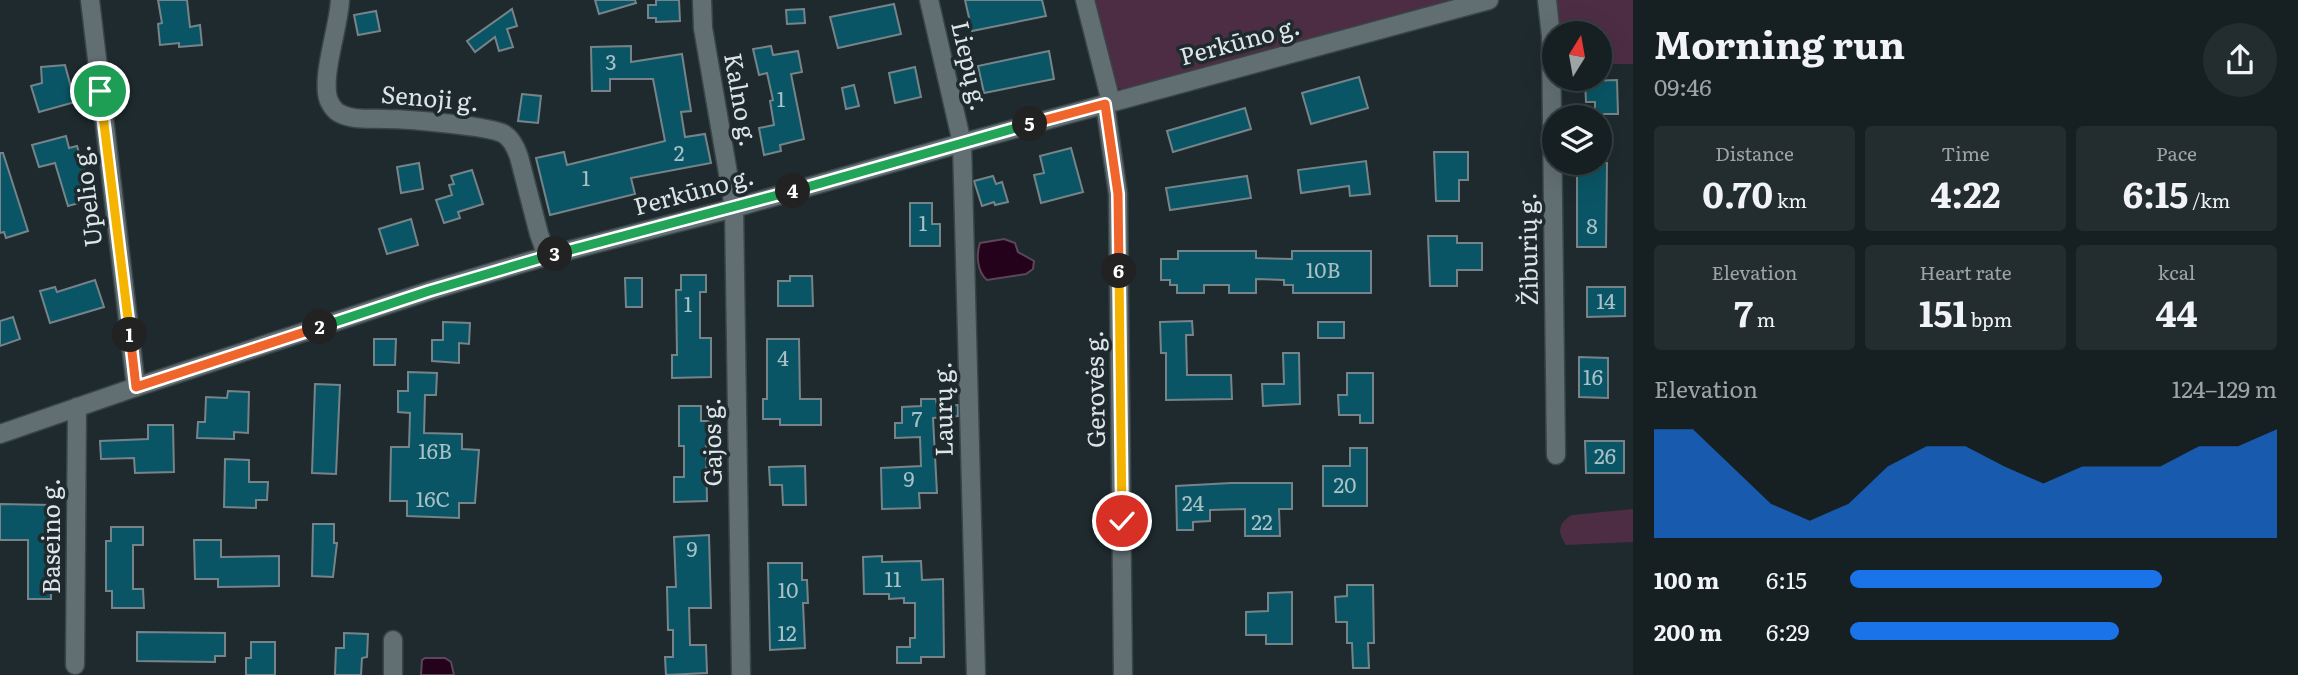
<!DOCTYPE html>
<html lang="en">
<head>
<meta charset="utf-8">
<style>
	body { margin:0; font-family:Literata,serif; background:#232d2f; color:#f1f3f6; height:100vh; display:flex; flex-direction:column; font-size:26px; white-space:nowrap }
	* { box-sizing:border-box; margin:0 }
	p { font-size:23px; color:#9ea3a5 }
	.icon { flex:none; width:38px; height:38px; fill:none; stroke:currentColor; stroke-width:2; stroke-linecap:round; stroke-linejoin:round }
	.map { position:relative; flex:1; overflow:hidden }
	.details { display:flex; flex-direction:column; background:#162022; width:665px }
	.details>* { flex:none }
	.needle { width:46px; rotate:11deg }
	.controls { position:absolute; left:1542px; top:21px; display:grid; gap:14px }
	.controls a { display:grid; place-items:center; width:70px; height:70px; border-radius:50%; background:#162022; box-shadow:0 7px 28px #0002,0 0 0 2px #353e40; font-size:35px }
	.pin { position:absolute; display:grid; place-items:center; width:60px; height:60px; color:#fff; margin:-30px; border:4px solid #fff; border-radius:50%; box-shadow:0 2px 7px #0007 }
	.km { position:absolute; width:35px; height:35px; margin:-18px; border-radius:50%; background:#222; color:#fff; font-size:19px; line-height:35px; text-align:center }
	.round { display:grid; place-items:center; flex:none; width:74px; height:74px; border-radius:37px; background:#232d2f }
	.head { display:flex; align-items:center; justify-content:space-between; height:119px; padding:0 21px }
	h1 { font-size:38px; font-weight:700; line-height:52px }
	.stats { display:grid; grid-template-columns:repeat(3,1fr); gap:10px; height:119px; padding:7px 21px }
	.stats div { display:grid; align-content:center; border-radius:7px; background:#232d2f; text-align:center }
	.stats b { font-size:35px; font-weight:700 }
	.stats small { font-size:19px; font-weight:400 }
	.stats p { font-size:19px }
	.chart { height:196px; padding:14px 21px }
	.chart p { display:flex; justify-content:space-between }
	.chart svg { width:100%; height:126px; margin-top:7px; fill:#1a73e8; opacity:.7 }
	ul { padding:0 21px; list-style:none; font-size:23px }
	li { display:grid; grid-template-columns:112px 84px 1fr; align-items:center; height:52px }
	li i { height:18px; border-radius:9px; background:#1a73e8 }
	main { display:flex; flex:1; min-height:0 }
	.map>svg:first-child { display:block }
	.green { fill:#4d2d44 }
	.water { fill:#24021c; stroke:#5c4659; stroke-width:2 }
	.building { fill:#0a5565; stroke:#768489; stroke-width:2 }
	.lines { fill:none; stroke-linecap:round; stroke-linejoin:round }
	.minor-casing { stroke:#3a4548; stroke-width:21 }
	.minor { stroke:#616f73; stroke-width:18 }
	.split-1-casing { stroke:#fff; stroke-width:14 }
	.split-2-casing { stroke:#fff; stroke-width:14 }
	.split-3-casing { stroke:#fff; stroke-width:14 }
	.split-4-casing { stroke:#fff; stroke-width:14 }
	.split-5-casing { stroke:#fff; stroke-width:14 }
	.split-6-casing { stroke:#fff; stroke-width:14 }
	.split-7-casing { stroke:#fff; stroke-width:14 }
	.split-1 { stroke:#f5b400; stroke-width:9 }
	.split-2 { stroke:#f0652b; stroke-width:9 }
	.split-3 { stroke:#22a559; stroke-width:9 }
	.split-4 { stroke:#22a559; stroke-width:9 }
	.split-5 { stroke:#22a559; stroke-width:9 }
	.split-6 { stroke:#f0652b; stroke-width:9 }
	.split-7 { stroke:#f5b400; stroke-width:9 }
	.labels { text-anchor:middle; stroke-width:7; stroke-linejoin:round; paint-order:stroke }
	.number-label { font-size:21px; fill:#a8c1c6 }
	.street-label { font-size:24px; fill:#dde5e7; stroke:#1e2a2e }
</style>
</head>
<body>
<main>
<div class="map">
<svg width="1633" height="675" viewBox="0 0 1633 675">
	<rect width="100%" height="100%" fill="#1e2a2e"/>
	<g class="green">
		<polygon points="1089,0 1460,0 1127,90 1112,87"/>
		<polygon points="1557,0 1633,0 1633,64 1600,64 1600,33 1560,33"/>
		<path d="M1633,509V542L1566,545C1557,532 1558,523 1572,515Z"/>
	</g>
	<g class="water">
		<path d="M1004,239L1015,243L1018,252L1034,261L1033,269L1026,274L987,280C977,272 976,254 980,243Z"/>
		<polygon points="425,658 445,658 451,662 454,675 421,675 422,660"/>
	</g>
	<g class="building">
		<polygon points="158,0 187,0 190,27 200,25 202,45 179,47 179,43 160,45 158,24 162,23"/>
		<polygon points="595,0 635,0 636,3 599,14"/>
		<polygon points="656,0 679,0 680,21 656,22 656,18 648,18 648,5 656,5"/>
		<polygon points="965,0 1042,0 1046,16 972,31"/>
		<polygon points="894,4 901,34 838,48 830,17"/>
		<polygon points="512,9 517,26 507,29 513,47 499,51 495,37 475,52 467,41"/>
		<polygon points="804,9 805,23 787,24 786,10"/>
		<polygon points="376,11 380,31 358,35 354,15"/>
		<polygon points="631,46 631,62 682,54 691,111 681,112 685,137 705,134 711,163 631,178 635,194 550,215 536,158 564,152 567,165 665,141 653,79 610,79 610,91 592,91 591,47"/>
		<polygon points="771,46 773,55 798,51 802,72 791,74 804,139 780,145 781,151 764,155 759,128 774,125 770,101 773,100 767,73 759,75 753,49"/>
		<polygon points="1049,51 1054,79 984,93 978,66"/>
		<polygon points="65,65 75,102 39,112 31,86 42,83 41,67"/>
		<polygon points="915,67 921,97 895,103 889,73"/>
		<polygon points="1359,77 1368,108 1311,124 1302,93"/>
		<polygon points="1617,80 1618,114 1595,114 1595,102 1586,102 1585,81"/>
		<polygon points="854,85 859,106 846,109 842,88"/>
		<polygon points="522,94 541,96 538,123 518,121"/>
		<polygon points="1245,108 1251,129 1173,152 1167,131"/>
		<polygon points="66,136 69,148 77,146 93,199 68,206 55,163 39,167 32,145"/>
		<polygon points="1071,148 1083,192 1041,203 1034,175 1044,173 1040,156"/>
		<polygon points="1434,152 1468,152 1468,180 1459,180 1459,201 1436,201"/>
		<polygon points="0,153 3,153 28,231 6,238 4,232 0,233"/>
		<polygon points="1366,161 1370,194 1350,196 1349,186 1301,193 1298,170"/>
		<polygon points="419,163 423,189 401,193 397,167"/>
		<polygon points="1577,163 1607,163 1606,247 1577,247"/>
		<polygon points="472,170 483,204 458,212 460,218 444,223 436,200 452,195 449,185 454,184 451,176"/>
		<polygon points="993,176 996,184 1002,182 1008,202 995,205 994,202 982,206 974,181"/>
		<polygon points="1247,176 1251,198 1170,210 1166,188"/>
		<polygon points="910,203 932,203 932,224 940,224 940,246 910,246"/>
		<polygon points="411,219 418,245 387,254 379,229"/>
		<polygon points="1428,236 1457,236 1457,243 1482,243 1482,270 1457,270 1457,286 1430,286"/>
		<polygon points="1178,251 1256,251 1256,258 1292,259 1292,251 1371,251 1371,293 1293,293 1293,285 1284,285 1284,280 1256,279 1256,293 1229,293 1229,285 1204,285 1204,293 1177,293 1177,285 1170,285 1170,280 1161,280 1161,259 1178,259"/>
		<polygon points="681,275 706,275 706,292 700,292 700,338 711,338 711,377 672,378 672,355 677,355 676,290 681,290"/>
		<polygon points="790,276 812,276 813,306 778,306 778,281 790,281"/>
		<polygon points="625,278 642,278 642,307 626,307"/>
		<polygon points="95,280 104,307 50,323 40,291 55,287 57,292"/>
		<polygon points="1587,287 1625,287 1625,316 1587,317"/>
		<polygon points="13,317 20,339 0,346 0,321"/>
		<polygon points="1192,321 1193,335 1186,335 1187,375 1231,375 1232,399 1166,400 1166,353 1161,353 1160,322"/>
		<polygon points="443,322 470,323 469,344 459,343 459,363 432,361 432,340 443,340"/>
		<rect x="1318" y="322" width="26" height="16"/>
		<polygon points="374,339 396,339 395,365 374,365"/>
		<polygon points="767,339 799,339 800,399 821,399 821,425 780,425 780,419 763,419 763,399 767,399"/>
		<polygon points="1283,353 1299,353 1300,404 1263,406 1262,384 1284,384"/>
		<polygon points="1579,357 1608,358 1608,398 1579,397"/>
		<polygon points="408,372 437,373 436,395 425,395 424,433 462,434 462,449 479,450 475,503 459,503 459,518 407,516 407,501 390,501 391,447 409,447 410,413 398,412 398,391 408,391"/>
		<polygon points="1347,373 1373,373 1373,423 1360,423 1360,415 1339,415 1338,395 1347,395"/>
		<polygon points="315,384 340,385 336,474 312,473"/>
		<polygon points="228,391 249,392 248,433 234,432 234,439 197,438 198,422 205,422 206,397 227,398"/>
		<polygon points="921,399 936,399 937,406 958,405 958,416 933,418 937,493 919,493 920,508 882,509 881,468 921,466 920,437 895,438 895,423 902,423 902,407 921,406"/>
		<polygon points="679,406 701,406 701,421 712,421 712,446 706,446 707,501 674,502 674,477 684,477 684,446 679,446"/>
		<polygon points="148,425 173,425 174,472 135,473 134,458 101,459 100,441 148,439"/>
		<polygon points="1585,441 1624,441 1624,473 1586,473"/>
		<polygon points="1350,448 1367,448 1367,506 1323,506 1323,466 1350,466"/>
		<polygon points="225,459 249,460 249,482 268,482 267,500 256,500 256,508 224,507"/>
		<polygon points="805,466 806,505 783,505 782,485 770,485 769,467"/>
		<polygon points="1231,483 1292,483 1292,509 1279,509 1280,536 1245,536 1245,509 1210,510 1210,521 1193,522 1193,530 1177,530 1176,486"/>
		<polygon points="0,504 51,505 51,599 28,599 28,540 0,540"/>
		<polygon points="313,524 334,524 334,543 337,543 333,577 312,576"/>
		<polygon points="111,527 143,527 143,545 133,545 133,589 143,589 144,608 112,608 112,591 106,591 106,541 111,541"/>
		<polygon points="709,535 711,608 689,608 690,645 706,645 707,673 666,675 665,657 673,657 673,630 668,630 667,587 676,587 674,537"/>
		<polygon points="194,540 221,540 221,557 279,556 279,586 218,587 218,579 195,579"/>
		<polygon points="882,556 882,562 921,561 922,580 943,579 944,657 921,657 921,663 897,663 897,647 910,647 910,638 915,638 915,603 904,603 904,598 889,599 889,594 864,594 863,557"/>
		<polygon points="768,563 802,563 802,580 807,580 808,603 803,603 805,648 770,650"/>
		<polygon points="1347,585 1373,585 1374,643 1368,643 1369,668 1353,668 1352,643 1347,643 1347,622 1336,622 1335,597 1347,596"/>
		<polygon points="1292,592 1292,644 1266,644 1266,635 1246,635 1246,612 1268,611 1268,593"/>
		<polygon points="137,632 225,633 225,656 215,656 215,662 137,661"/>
		<polygon points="344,633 368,634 367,657 362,658 361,675 335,675 336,648 344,648"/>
		<polygon points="251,642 275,642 275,675 246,675 246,658 251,658"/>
	</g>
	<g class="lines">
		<g class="minor-casing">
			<g id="minor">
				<polyline points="90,0 136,387"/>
				<path d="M340,0C339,27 320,78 329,101C331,105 335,111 339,113C353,121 372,118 387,119C406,119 491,126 504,134C512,139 516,148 519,157L539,234L547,256"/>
				<polyline points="702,0 703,28 734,208 741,675"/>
				<polyline points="929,0 962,143 976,675"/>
				<polyline points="1085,0 1111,102"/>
				<polyline points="1547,0 1551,36 1556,455"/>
				<polyline points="1105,104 1118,194 1123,675"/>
				<polyline points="0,434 136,387 429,291 547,256 734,208 962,143 1489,0"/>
				<polyline points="75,665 77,407"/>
				<polyline points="393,675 393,640"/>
			</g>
		</g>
		<use href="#minor" class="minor"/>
	</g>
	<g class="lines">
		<g class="split-1-casing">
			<polyline id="split-1" points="100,91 130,335"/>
		</g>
		<g class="split-2-casing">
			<polyline id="split-2" points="130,335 136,387 320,327"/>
		</g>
		<g class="split-3-casing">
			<polyline id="split-3" points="320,327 429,291 555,254"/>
		</g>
		<g class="split-4-casing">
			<polyline id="split-4" points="555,254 793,191"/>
		</g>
		<g class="split-5-casing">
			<polyline id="split-5" points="793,191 1030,124"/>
		</g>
		<g class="split-6-casing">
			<polyline id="split-6" points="1030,124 1105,104 1118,194 1119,271"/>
		</g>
		<g class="split-7-casing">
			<polyline id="split-7" points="1119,271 1122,521"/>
		</g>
		<use href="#split-1" class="split-1"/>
		<use href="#split-2" class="split-2"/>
		<use href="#split-3" class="split-3"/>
		<use href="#split-4" class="split-4"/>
		<use href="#split-5" class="split-5"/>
		<use href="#split-6" class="split-6"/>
		<use href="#split-7" class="split-7"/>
	</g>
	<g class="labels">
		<g class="number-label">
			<text x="611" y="70">3</text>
			<text x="781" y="107">1</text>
			<text x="679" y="161">2</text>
			<text x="586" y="186">1</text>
			<text x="923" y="231">1</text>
			<text x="1592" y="234">8</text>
			<text x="1323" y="278">10B</text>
			<text x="1606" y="309">14</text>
			<text x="688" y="312">1</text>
			<text x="783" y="366">4</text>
			<text x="1593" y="385">16</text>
			<text x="917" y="427">7</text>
			<text x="435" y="459">16B</text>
			<text x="1605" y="464">26</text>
			<text x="909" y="487">9</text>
			<text x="1345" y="493">20</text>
			<text x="433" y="507">16C</text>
			<text x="1193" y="511">24</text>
			<text x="1262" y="530">22</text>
			<text x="692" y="557">9</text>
			<text x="893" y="587">11</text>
			<text x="788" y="598">10</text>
			<text x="787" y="641">12</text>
		</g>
		<g class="street-label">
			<text transform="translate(1240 42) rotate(-15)" y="8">Perkūno g.</text>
			<text transform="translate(969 66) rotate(77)" y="8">Liepų g.</text>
			<text transform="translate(430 99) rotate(5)" y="8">Senoji g.</text>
			<text transform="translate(740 100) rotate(80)" y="8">Kalno g.</text>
			<text transform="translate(694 192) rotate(-15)" y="8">Perkūno g.</text>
			<text transform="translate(88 196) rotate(-97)" y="8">Upelio g.</text>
			<text transform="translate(1529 249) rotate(-91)" y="8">Žiburių g.</text>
			<text transform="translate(1096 389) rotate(-91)" y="8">Gerovės g.</text>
			<text transform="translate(944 409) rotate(-91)" y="8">Laurų g.</text>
			<text transform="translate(713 442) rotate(-91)" y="8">Gajos g.</text>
			<text transform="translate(52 536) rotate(-90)" y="8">Baseino g.</text>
		</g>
	</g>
</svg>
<div class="controls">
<a><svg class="needle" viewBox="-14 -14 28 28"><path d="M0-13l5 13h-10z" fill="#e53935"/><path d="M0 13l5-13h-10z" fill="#9ea3a5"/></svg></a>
<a><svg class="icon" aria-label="layers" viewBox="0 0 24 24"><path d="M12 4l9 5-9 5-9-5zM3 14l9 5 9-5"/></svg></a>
</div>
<div class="pin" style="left:100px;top:91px;background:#1e9e55"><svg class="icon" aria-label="arrive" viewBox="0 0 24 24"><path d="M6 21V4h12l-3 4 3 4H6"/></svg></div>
<div class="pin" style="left:1122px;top:521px;background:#d93025"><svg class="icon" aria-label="check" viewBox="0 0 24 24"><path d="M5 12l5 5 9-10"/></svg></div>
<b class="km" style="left:130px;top:335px">1</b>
<b class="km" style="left:320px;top:327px">2</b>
<b class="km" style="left:555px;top:254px">3</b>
<b class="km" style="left:793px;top:191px">4</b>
<b class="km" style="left:1030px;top:124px">5</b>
<b class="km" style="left:1119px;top:271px">6</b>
</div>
<section class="details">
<div class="head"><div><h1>Morning run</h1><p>09:46</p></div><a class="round"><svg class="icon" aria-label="share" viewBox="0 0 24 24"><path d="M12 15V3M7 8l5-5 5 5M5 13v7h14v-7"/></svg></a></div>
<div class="stats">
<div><p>Distance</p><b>0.70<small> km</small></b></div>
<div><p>Time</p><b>4:22</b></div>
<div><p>Pace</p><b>6:15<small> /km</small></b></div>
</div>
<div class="stats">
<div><p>Elevation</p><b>7<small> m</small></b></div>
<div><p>Heart rate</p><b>151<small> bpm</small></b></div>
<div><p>kcal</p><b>44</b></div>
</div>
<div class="chart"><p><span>Elevation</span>124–129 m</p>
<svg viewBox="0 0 160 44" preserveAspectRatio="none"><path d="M0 44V6L10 6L20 19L30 32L40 38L50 32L60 19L70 12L80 12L90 19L100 25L110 19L120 19L130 19L140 12L150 12L160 6V44z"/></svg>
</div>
<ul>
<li><b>100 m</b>6:15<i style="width:73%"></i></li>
<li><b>200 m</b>6:29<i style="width:63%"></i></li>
</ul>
</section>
</main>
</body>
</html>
